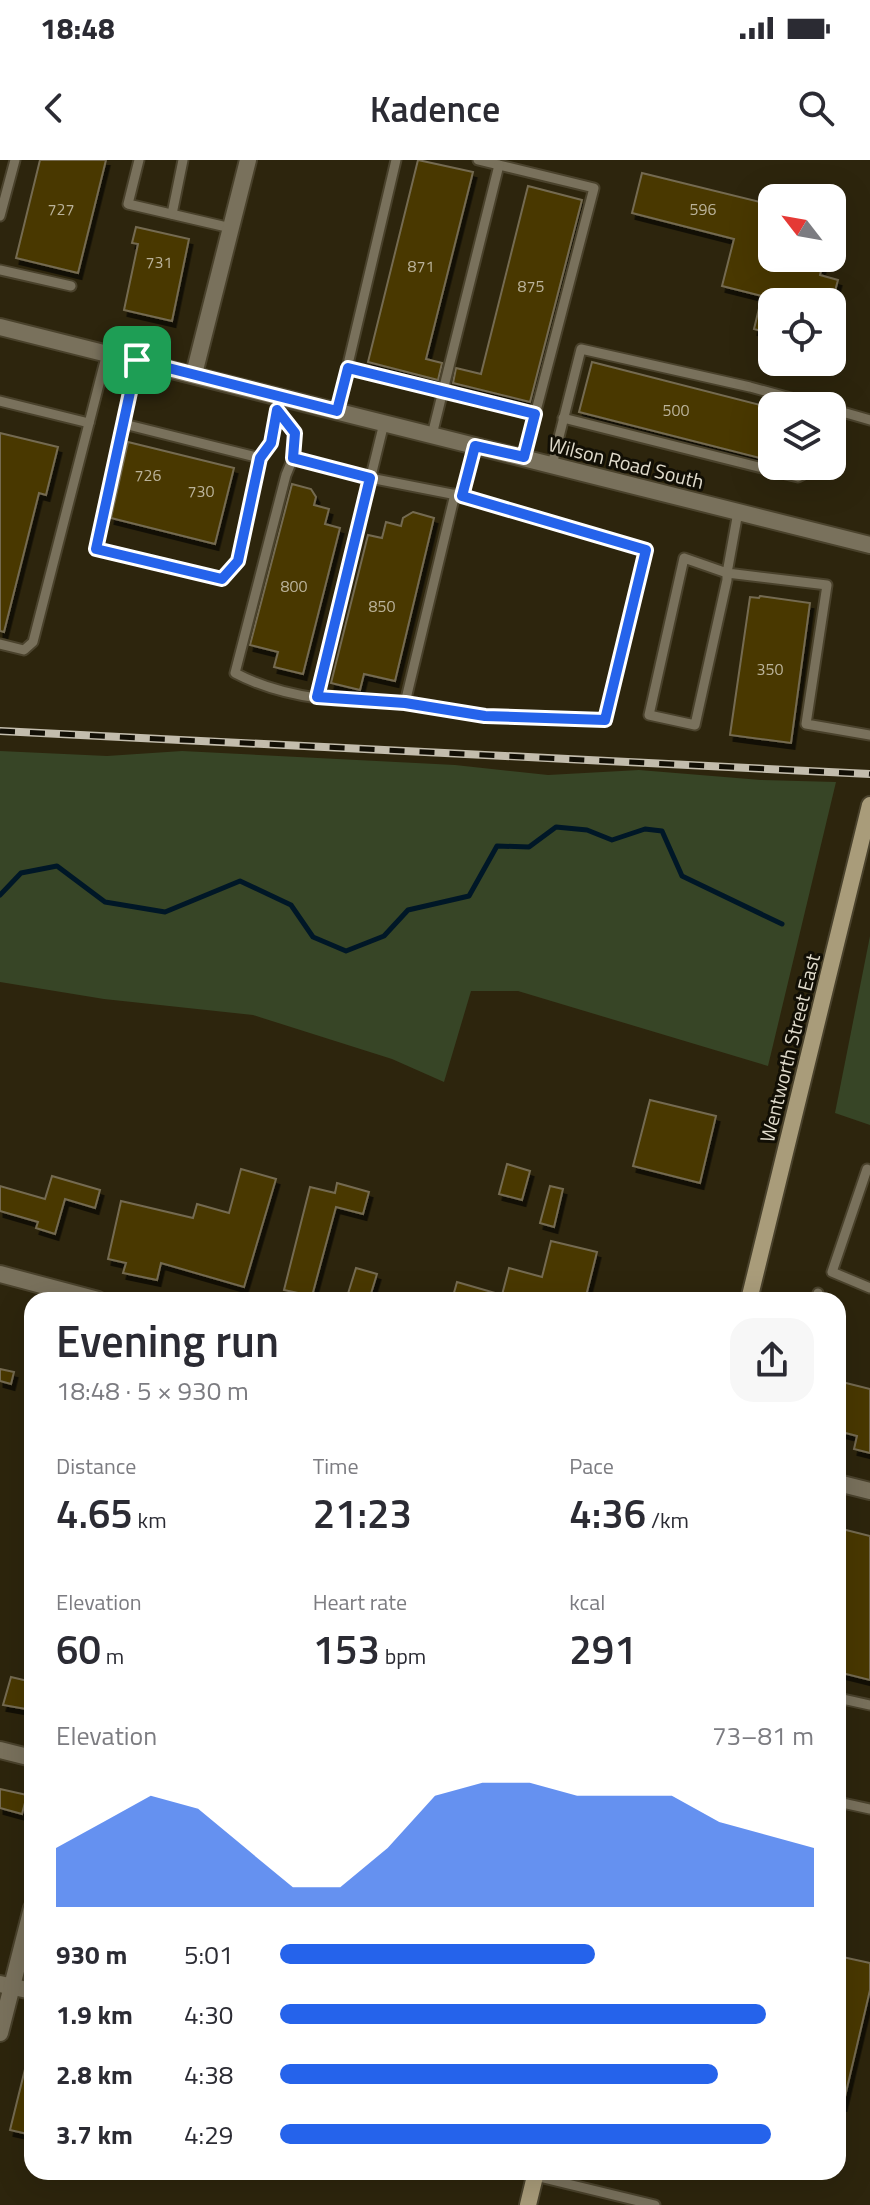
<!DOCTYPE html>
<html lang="en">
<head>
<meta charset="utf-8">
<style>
	body { margin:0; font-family:"Titillium Web",sans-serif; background:#f7f7f7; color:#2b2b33; height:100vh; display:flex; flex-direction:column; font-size:30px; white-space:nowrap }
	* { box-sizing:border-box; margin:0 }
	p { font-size:26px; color:#7c7c81 }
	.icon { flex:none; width:44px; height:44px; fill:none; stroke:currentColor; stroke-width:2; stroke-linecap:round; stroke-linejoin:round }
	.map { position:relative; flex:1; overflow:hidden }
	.side { position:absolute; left:24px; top:1132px; width:822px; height:888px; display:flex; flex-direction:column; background:#fff; border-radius:24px; box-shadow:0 8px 32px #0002 }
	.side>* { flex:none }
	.needle { width:52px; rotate:301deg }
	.buttons { position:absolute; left:758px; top:24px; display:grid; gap:16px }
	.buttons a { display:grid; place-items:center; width:88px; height:88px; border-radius:16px; background:#fff; box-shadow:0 8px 32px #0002; font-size:40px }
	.pin { position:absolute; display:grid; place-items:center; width:68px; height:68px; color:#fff; margin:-34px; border-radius:16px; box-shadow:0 4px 12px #0006 }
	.round { display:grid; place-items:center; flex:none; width:84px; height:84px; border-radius:24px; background:#f7f7f7 }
	.headline { display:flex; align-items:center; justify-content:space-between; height:136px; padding:0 32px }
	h1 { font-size:44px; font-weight:600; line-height:60px }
	.stats { display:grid; grid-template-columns:repeat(3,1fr); gap:12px; height:136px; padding:8px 32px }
	.stats div { display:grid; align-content:center }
	.stats b { font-size:40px; font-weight:600 }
	.stats small { font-size:22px; font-weight:400 }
	.stats p { font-size:22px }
	.chart { height:224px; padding:16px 32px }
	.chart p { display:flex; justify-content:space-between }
	.chart svg { width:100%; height:144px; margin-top:8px; fill:#2563eb; opacity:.7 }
	ul { padding:0 32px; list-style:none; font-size:26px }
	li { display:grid; grid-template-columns:128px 96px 1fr; align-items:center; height:60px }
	li i { height:20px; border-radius:10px; background:#2563eb }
	.status { display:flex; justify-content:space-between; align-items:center; height:56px; padding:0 40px; background:#fff; direction:ltr }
	.status svg { height:22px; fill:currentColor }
	header { display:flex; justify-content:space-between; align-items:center; height:104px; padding:0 32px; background:#fff; font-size:36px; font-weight:600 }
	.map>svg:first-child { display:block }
	.green { fill:#374526 }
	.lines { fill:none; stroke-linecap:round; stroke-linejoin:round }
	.stream { stroke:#001727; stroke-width:5 }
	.building { fill:#483800; stroke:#746b51; stroke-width:2; filter:url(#shadow) }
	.service-casing { stroke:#4a422c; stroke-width:13 }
	.minor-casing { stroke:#4a422c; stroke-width:20 }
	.tertiary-casing { stroke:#4a422c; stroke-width:20 }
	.secondary-casing { stroke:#4a422c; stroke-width:20 }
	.service { stroke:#79715c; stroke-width:9 }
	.minor { stroke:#79715c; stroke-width:16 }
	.tertiary { stroke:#79715c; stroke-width:16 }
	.secondary { stroke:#a99c7a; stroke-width:16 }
	.rail-casing { stroke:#c3bdad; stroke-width:8 }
	.rail { stroke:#120f05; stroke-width:5; stroke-dasharray:15; stroke-linecap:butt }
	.route-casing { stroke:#fff; stroke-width:16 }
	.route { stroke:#2563eb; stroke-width:10 }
	.labels { text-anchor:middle; stroke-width:6; stroke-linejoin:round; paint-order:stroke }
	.number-label { font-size:16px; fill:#bbb39a }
	.street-label { font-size:20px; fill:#e1dccd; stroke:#120f05 }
</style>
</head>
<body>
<div class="status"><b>18:48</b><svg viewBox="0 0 49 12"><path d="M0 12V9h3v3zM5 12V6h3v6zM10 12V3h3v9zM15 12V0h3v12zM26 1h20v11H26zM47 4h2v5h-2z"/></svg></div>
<header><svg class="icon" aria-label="back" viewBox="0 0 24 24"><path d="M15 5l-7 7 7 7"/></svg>Kadence<svg class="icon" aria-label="search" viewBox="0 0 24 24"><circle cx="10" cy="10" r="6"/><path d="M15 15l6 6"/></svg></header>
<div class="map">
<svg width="870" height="2045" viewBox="0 0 870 2045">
	<defs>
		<filter id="shadow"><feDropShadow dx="3.5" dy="6" stdDeviation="0" flood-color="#0009"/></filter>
	</defs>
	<rect width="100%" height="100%" fill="#2d250d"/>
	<g class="green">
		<polygon points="0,591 107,596 182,591 455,605 548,615 639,610 761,620 836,622 768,906 518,831 471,831 444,922 392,899 253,855 104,839 0,822"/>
		<polygon points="870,776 870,965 835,953"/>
	</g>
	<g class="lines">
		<polyline class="stream" points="0,735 21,713 57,706 105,742 165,752 240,721 291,745 313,777 346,791 384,776 408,750 469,736 497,686 529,687 556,667 587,670 612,680 645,669 662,671 682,716 782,764"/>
	</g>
	<g class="building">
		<polygon points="40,0 106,0 78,113 16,98"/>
		<polygon points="418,0 473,12 426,199 442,203 438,220 368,202"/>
		<polygon points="642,13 772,45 772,98 824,98 820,115 838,120 832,142 772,142 772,174 754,169 762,136 722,126 734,79 632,53"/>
		<polygon points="528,26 582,40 530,242 453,223 456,208 481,214"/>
		<polygon points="136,67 189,79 172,161 124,150 138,84 132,83"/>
		<polygon points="592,202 772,248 772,301 579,252"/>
		<polygon points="0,273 58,287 46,335 39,333 4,472 0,471"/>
		<polygon points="128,282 234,308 215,384 111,358"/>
		<polygon points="292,324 311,329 316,337 314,345 329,349 325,364 340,368 303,514 274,507 278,492 250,485"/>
		<polygon points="413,352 434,358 395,521 364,514 360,530 331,523 368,375 382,378 386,362 401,366 403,358"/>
		<polygon points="760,436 810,443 791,583 730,575 750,437 759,438"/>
		<polygon points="650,940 716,956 700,1023 633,1006"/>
		<polygon points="507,1004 530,1011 522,1040 499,1034"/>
		<polygon points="241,1009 276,1019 244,1127 161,1103 157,1120 123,1113 126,1103 108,1099 121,1041 193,1058 197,1044 229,1053"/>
		<polygon points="52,1016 100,1030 95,1048 65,1039 55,1074 36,1068 38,1062 0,1051 0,1026 45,1039"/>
		<polygon points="337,1023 369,1032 363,1054 336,1047 312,1136 284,1130 310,1027 335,1033"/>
		<polygon points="550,1026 563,1029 554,1067 540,1063"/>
		<polygon points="551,1081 597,1092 585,1140 452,1140 457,1122 502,1135 509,1108 542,1117"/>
		<polygon points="356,1108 377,1114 369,1140 346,1140"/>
		<polygon points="0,1209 14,1212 11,1224 0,1221"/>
		<polygon points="838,1221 870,1229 870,1293 854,1289 857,1276 838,1271"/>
		<polygon points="838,1368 870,1376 870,1520 838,1512"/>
		<polygon points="11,1517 32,1522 32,1550 3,1545"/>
		<polygon points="0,1629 27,1635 22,1654 0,1648"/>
		<polygon points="838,1796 870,1803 870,1830 843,1945 838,1945"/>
		<polygon points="27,1901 32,1901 32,1975 10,1970"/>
	</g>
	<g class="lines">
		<g class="service-casing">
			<g id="service">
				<polyline points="139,0 128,44 231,68"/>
				<polyline points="478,0 594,28 524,297"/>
				<polyline points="172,54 183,0"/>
				<polyline points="0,56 15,0"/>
				<polyline points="0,110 71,126"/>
				<polyline points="137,200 124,264 260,298 271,283 277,250"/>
				<polyline points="348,208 535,254"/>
				<polyline points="279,236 277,250 295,273 293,298 370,318 462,336 475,286"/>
				<polyline points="0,241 89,263"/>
				<polyline points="832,249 870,260"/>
				<polyline points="337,251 396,0"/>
				<polyline points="563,258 798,317 806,313 808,306"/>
				<polyline points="124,264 96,389 222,419 238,401 260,298"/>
				<polyline points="432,275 499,5"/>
				<path d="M293,298L286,315L235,513C286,540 348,543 405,543L455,334"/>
				<polyline points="552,305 581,189 750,227 820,246"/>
				<polyline points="738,352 727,413 727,420 695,565 649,555 684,398 727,413 827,425 806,564 870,575"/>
				<polyline points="0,484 24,490 33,482 107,193"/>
				<polyline points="317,537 384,263"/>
				<polyline points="405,543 485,556 605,560 646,390 462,336"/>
				<polyline points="867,1009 832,1112 870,1128"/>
				<polyline points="816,1140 818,1133"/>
				<polyline points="838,1538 870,1545"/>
				<polyline points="838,1642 870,1649"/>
				<polyline points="535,2016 655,2045"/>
			</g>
		</g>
		<g class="minor-casing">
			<g id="minor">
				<polyline points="0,1590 32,1598"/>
				<polyline points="0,1824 32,1831"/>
				<polyline points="0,1873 32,1748"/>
			</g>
		</g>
		<g class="tertiary-casing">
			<g id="tertiary">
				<polyline points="0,167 870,385"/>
				<polyline points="194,214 248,0"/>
				<polyline points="0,1114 98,1140"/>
				<polyline points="838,1323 870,1331"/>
			</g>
		</g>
		<g class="secondary-casing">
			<g id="secondary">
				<polyline points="749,1140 870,645"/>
				<polyline points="528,2045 536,2012"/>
			</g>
		</g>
		<use href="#service" class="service"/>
		<use href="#minor" class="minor"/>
		<use href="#tertiary" class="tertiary"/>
		<use href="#secondary" class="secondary"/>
		<g class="rail-casing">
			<polyline id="rail" points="0,571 870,614"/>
		</g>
		<use href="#rail" class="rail"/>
	</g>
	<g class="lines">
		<g class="route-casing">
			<polygon id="route" points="137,200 337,251 348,208 535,254 524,297 475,286 462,336 646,390 605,560 485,556 405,543 317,537 370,318 293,298 295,273 277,250 271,283 260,298 238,401 222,419 96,389"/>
		</g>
		<use href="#route" class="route"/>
	</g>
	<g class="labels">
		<g class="number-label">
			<text x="61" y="55">727</text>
			<text x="703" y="55">596</text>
			<text x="159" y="108">731</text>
			<text x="421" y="112">871</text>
			<text x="531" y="132">875</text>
			<text x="676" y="256">500</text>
			<text x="148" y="321">726</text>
			<text x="201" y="337">730</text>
			<text x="294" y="432">800</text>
			<text x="382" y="452">850</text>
			<text x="770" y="515">350</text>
		</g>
		<g class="street-label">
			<text transform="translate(626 303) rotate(14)" y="7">Wilson Road South</text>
			<text transform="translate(790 888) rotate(-76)" y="7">Wentworth Street East</text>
		</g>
	</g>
</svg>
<div class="buttons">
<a><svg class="needle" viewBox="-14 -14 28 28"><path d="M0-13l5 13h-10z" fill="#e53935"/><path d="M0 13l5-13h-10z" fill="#7c7c81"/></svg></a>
<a><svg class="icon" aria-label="locate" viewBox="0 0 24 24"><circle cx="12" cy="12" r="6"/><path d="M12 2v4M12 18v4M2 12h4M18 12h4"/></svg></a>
<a><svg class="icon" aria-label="layers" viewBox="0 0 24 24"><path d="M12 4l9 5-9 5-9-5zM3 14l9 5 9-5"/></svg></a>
</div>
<div class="pin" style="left:137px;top:200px;background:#1e9e55"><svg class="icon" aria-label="arrive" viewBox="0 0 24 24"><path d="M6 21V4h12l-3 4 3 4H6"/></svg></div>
<section class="side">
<div class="headline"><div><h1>Evening run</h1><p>18:48 · 5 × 930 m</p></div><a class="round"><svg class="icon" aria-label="share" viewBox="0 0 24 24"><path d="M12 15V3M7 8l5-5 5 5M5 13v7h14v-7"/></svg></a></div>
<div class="stats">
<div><p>Distance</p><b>4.65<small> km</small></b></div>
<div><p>Time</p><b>21:23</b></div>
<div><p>Pace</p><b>4:36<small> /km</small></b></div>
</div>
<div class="stats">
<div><p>Elevation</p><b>60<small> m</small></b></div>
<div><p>Heart rate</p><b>153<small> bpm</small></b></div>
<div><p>kcal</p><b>291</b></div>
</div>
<div class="chart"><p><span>Elevation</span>73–81 m</p>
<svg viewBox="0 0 160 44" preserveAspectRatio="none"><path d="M0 44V26L10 18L20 10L30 14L40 26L50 38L60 38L70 26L80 10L90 6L100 6L110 10L120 10L130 10L140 18L150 22L160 26V44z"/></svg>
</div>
<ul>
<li><b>930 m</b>5:01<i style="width:59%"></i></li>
<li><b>1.9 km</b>4:30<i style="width:91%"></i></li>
<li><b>2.8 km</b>4:38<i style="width:82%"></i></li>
<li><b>3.7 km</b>4:29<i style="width:92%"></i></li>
</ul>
</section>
</div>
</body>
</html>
